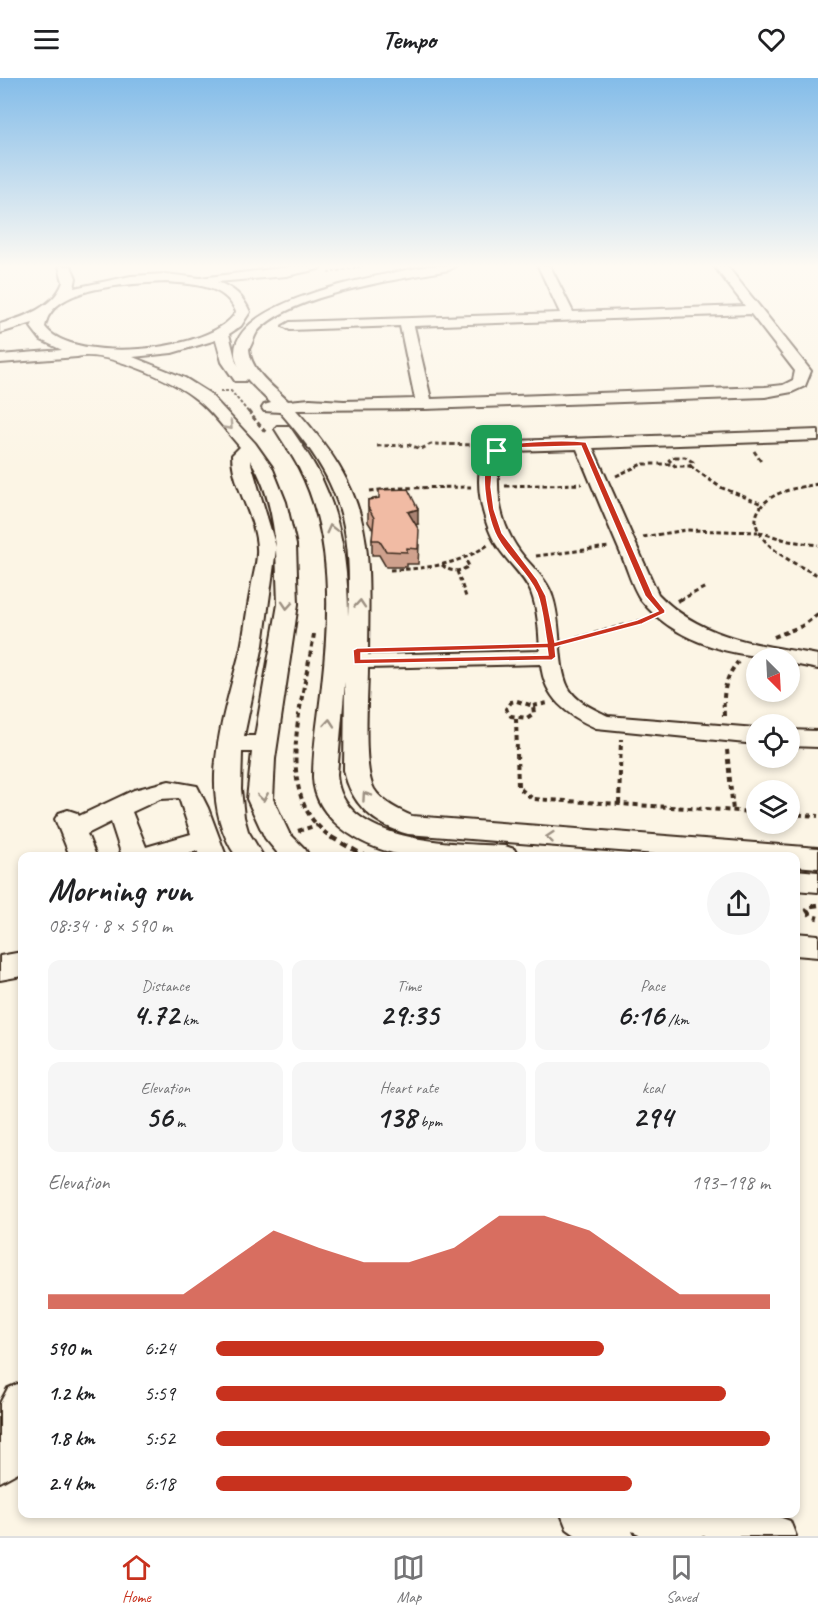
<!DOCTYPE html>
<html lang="en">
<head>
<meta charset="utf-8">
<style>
	body { margin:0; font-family:Caveat,sans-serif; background:#f6f6f6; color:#202124; height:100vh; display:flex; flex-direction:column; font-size:22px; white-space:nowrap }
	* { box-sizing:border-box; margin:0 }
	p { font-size:20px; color:#757577 }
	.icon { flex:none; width:33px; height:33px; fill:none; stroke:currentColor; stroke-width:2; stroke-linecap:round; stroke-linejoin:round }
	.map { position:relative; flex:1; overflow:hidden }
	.panel { position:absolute; left:18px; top:774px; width:782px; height:666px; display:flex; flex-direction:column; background:#fff; border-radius:12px; box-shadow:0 3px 9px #0003 }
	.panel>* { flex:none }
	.needle { width:39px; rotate:156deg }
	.fabs { position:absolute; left:746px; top:570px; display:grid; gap:12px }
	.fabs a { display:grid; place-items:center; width:54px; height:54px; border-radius:50%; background:#fff; box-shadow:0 3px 9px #0003; font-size:30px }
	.pin { position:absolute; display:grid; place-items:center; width:51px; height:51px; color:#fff; margin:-26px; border-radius:12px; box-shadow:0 3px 9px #0006 }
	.round { display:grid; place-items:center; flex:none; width:63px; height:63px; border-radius:32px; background:#f6f6f6 }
	.headline { display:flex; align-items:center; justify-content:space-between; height:102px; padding:0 30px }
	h1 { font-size:33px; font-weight:700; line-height:45px }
	.metrics { display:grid; grid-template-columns:repeat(3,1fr); gap:9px; height:102px; padding:6px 30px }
	.metrics div { display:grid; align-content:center; border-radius:12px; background:#f6f6f6; text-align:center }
	.metrics b { font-size:30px; font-weight:700 }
	.metrics small { font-size:16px; font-weight:400 }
	.metrics p { font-size:16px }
	.chart { height:168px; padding:12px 30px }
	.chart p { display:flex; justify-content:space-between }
	.chart svg { width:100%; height:108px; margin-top:6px; fill:#c8321e; opacity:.7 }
	ul { padding:0 30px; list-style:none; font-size:20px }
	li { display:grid; grid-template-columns:96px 72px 1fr; align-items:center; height:45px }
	li i { height:15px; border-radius:8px; background:#c8321e }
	header { display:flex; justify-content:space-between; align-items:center; height:78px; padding:0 30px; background:#fff; font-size:27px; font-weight:700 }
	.menu { display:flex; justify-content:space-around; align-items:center; height:84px; border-top:2px solid #e0e0e0; background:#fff; font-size:16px; color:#757577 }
	.menu a { display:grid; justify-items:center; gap:3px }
	.menu .on { color:#c8321e }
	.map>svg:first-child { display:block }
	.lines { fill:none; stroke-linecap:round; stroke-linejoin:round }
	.minor-casing { stroke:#3b2a1e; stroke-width:4 }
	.path-far3 { stroke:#3b2a1e; stroke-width:2; stroke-dasharray:3 2; stroke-linecap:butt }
	.path-far2 { stroke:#3b2a1e; stroke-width:3; stroke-dasharray:4.5 3; stroke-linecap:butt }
	.path-far1 { stroke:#3b2a1e; stroke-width:4; stroke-dasharray:5 4; stroke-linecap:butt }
	.path { stroke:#3b2a1e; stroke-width:4.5; stroke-dasharray:7 5; stroke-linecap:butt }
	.minor { fill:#fcf5e5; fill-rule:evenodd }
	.wall { fill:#cfa18d; stroke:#3b2a1e; stroke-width:1.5 }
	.shaded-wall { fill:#a98373; stroke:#3b2a1e; stroke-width:1.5 }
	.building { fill:#f1bba4; stroke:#3b2a1e; stroke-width:1.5 }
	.oneway { stroke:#9c9082 }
	.route { fill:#c8321e; stroke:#fff; stroke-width:1.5; fill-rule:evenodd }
</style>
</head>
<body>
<header><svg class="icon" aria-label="menu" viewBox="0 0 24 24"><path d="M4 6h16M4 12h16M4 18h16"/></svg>Tempo<svg class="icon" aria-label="heart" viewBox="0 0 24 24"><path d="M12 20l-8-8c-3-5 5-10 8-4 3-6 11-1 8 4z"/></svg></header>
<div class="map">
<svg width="818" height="1458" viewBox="0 0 818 1458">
	<rect width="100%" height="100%" fill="#fcf5e5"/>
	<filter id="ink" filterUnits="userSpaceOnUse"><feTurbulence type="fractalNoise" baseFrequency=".0167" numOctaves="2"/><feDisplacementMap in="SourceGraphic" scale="12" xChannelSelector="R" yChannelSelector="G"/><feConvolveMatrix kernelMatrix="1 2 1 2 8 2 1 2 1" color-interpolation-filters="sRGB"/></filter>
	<g filter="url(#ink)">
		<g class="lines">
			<g class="minor-casing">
				<g id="minor">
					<path d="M59,188H71L76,200L74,210L131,198L165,196L200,200L296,188H321L319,191L286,198L217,204C234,210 243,218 250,234L241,248L229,256L236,284L248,300L245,303H235L222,284L216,262L172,275L133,279L185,300L209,315L255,365L272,389L286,424L296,467L298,526L275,681L273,721L289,755L305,771L309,778H280L265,760L247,721L252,674H242L241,711L244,739L248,753L263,778H236C194,717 225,635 241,570C245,550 247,530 251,511C253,498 258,483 257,470C256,438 232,408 232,377L240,369C226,353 212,333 196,321C173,302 105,272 77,279L0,285V277L62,272L41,262L31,249L33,245L0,255V246C23,239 54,230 63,204ZM165,204C192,206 225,206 236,234C213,274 73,287 45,249C46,245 47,239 50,236C68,207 135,206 165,204ZM250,382C267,406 273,440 276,469ZM276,471L278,526L255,658H244L263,567Z"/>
					<path d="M428,188H455L449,192C400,201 290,216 257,254C254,259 252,266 249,271C251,294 273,308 288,323L310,321L344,323L415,321L400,248L290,252L283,248L290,244L560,235L538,188H550L573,234L745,228L714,188H727L811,293L805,308L792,314L765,319L424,331L296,332C376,421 369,465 368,577L540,573C539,553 538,532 531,514C523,496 506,483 496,466C483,445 468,389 491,371C496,366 505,365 512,363L818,352V362L593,370L658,516C701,561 760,567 818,577V591L789,585V580C736,580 675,565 641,522C632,509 627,490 621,476C606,441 591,406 577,371L512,373C499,378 498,386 498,398C497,428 505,456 524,479C535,492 548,503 553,520C562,548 557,586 568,609C576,624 594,631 608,638L756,650V666L596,650C567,637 544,620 541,586L368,590C368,618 362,689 374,711C382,724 398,732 412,738L818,770V790L795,788V778H681L408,756C375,747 351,727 344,692L345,604L337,696C340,767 455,765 505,768L514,771L518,778C502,780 484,778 468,778C450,778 431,780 412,778C371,775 314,745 313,699C313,668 319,637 322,607C330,535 333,456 299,390C292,377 283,364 275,351L277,348H289L291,351C300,364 309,377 316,390C341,435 348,488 348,538C353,447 341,403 280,334L264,333L262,330L264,327L271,325C259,313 234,293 235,274C236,220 387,196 428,188ZM751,236L795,293L793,302L783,307L765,309L431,321L414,248Z"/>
					<polygon points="789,652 818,653 818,669 789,668"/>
					<path d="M169,703L197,708L208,730L226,778H200L197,773L180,778H122L111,744L87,756L96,778H70L55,741L59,735L68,732L77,735L79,738L134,712ZM179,720L191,756L146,769L132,734L160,721Z"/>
					<polygon points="795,792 818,794 818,814 795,812"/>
					<polygon points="795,855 818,857 818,879 795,877"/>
					<polygon points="22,874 22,898 0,902 0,878"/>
					<polygon points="22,1304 22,1392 0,1404 0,1325 8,1310"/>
					<polygon points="561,1436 618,1436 623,1439 622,1436 771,1436 790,1443 796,1458 639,1458 639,1456 632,1453 634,1458 577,1458 567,1451"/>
				</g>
			</g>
			<g class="path-far3">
				<polyline points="328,195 363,188"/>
				<polyline points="220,313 231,313 249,335"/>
			</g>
			<g class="path-far2">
				<polyline points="248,333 267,356"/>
				<polyline points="377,368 409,367 421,371 431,366 482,367"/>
				<polyline points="754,373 762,385"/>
				<polygon points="675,379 685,379 693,384 690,388 675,388 669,382"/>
				<polyline points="690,388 720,409 762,426"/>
				<polyline points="616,398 642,386 671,386"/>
				<path d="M818,406C802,409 783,411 769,421C728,452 794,487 818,497"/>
				<polyline points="505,408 582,406"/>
				<polyline points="370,413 398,410 471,409"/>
				<polyline points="759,454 789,463 818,467"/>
				<polyline points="643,459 686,452 758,454"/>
				<polyline points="536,478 609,469"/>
				<path d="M442,487C451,495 460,494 469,488L465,481"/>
				<path d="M390,492C425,491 458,487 488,467"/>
				<polyline points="457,493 466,519"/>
				<polyline points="680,522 706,509"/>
			</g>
			<g class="path-far1">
				<polyline points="677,523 683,520"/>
				<path d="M314,556C306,608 279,690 310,738C315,746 325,755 333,761"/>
				<polyline points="774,559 802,548 818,536"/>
				<polyline points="568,563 648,541"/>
				<polygon points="517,623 533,628 534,635 527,640 511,638 506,631 511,624"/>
				<polyline points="533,628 548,625"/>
				<path d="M724,638C723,617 724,600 738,584"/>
				<polyline points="516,640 518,709 533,721 756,734"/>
				<polyline points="727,672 733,733"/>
				<polyline points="619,726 621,661"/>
				<polyline points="789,736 818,738"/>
				<polyline points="298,753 317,747"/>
			</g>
			<g class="path">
				<polyline points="331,759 365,778"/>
				<polyline points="818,827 811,828 807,832 811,838 818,840"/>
			</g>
			<use href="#minor" class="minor"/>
		</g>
		<polygon class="wall" points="368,422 418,446 416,447 419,467 418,486 407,486 407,489 386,489 379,477 372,477 372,462 373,452 368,444"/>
		<polygon class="shaded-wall" points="418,431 418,446 408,449 408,434"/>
		<polygon class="building" points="408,411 418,431 408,434 419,452 418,471 407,470 407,474 386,473 379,462 372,462 374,440 368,429 368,422 379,420 379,412"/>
		<defs><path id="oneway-chevron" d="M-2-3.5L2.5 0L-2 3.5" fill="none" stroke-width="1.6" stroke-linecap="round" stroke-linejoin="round" transform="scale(1.5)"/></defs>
		<g class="oneway">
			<use href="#oneway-chevron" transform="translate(229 348) rotate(47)"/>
			<use href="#oneway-chevron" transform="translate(331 451) rotate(-104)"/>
			<use href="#oneway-chevron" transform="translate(360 526) rotate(-86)"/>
			<use href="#oneway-chevron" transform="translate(287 527) rotate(94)"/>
			<use href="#oneway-chevron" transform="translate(329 645) rotate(-85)"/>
			<use href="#oneway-chevron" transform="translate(366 718) rotate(-125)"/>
			<use href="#oneway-chevron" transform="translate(263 719) rotate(82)"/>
			<use href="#oneway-chevron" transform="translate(550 759) rotate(-175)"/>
		</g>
	</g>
	<linearGradient id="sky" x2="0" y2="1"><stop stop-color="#83bce9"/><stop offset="0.48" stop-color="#fefaf3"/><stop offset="1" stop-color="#fefaf3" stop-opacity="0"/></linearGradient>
	<rect width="818" height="392" fill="url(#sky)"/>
	<path class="route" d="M586,364L653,517L665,532V535L642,546L555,569L556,579L552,582L354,586L353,572L357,570L547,565C544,549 543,530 537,515C527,492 505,478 495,455C487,438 476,384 494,372C508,362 568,362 586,364ZM581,368L645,518L658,533L637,542L555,564L546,518L537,501L502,455L494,431L491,409L493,382L499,374L512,370ZM547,570L548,577L361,581V575Z"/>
</svg>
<div class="fabs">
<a><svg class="needle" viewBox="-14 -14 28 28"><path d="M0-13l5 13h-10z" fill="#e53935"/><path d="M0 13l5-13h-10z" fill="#757577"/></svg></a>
<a><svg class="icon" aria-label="locate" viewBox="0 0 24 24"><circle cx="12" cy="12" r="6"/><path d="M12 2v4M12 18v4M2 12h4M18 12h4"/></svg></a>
<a><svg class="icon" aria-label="layers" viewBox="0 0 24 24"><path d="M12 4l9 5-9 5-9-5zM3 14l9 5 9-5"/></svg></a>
</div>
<div class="pin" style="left:497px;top:373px;background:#1e9e55"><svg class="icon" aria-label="arrive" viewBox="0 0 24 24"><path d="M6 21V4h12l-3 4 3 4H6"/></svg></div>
<section class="panel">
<div class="headline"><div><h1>Morning run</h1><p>08:34 · 8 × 590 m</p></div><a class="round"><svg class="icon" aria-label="share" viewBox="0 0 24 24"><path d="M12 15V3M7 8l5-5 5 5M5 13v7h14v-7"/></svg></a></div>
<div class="metrics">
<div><p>Distance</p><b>4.72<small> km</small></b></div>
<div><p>Time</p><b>29:35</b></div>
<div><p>Pace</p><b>6:16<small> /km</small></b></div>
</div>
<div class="metrics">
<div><p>Elevation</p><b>56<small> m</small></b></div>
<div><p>Heart rate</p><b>138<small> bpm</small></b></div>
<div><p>kcal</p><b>294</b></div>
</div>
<div class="chart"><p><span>Elevation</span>193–198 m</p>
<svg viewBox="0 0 160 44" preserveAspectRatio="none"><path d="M0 44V38L10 38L20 38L30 38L40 25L50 12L60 19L70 25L80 25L90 19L100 6L110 6L120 12L130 25L140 38L150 38L160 38V44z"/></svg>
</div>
<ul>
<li><b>590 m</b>6:24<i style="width:70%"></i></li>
<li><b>1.2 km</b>5:59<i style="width:92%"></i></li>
<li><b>1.8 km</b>5:52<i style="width:100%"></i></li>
<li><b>2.4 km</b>6:18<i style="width:75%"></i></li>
</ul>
</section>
</div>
<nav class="menu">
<a class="on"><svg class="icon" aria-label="home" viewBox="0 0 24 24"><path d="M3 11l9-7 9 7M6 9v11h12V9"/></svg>Home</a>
<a><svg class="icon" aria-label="map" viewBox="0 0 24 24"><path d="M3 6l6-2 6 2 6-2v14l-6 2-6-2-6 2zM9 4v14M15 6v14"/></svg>Map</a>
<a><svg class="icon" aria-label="saved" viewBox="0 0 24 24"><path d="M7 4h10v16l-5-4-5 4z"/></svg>Saved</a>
</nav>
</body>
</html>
